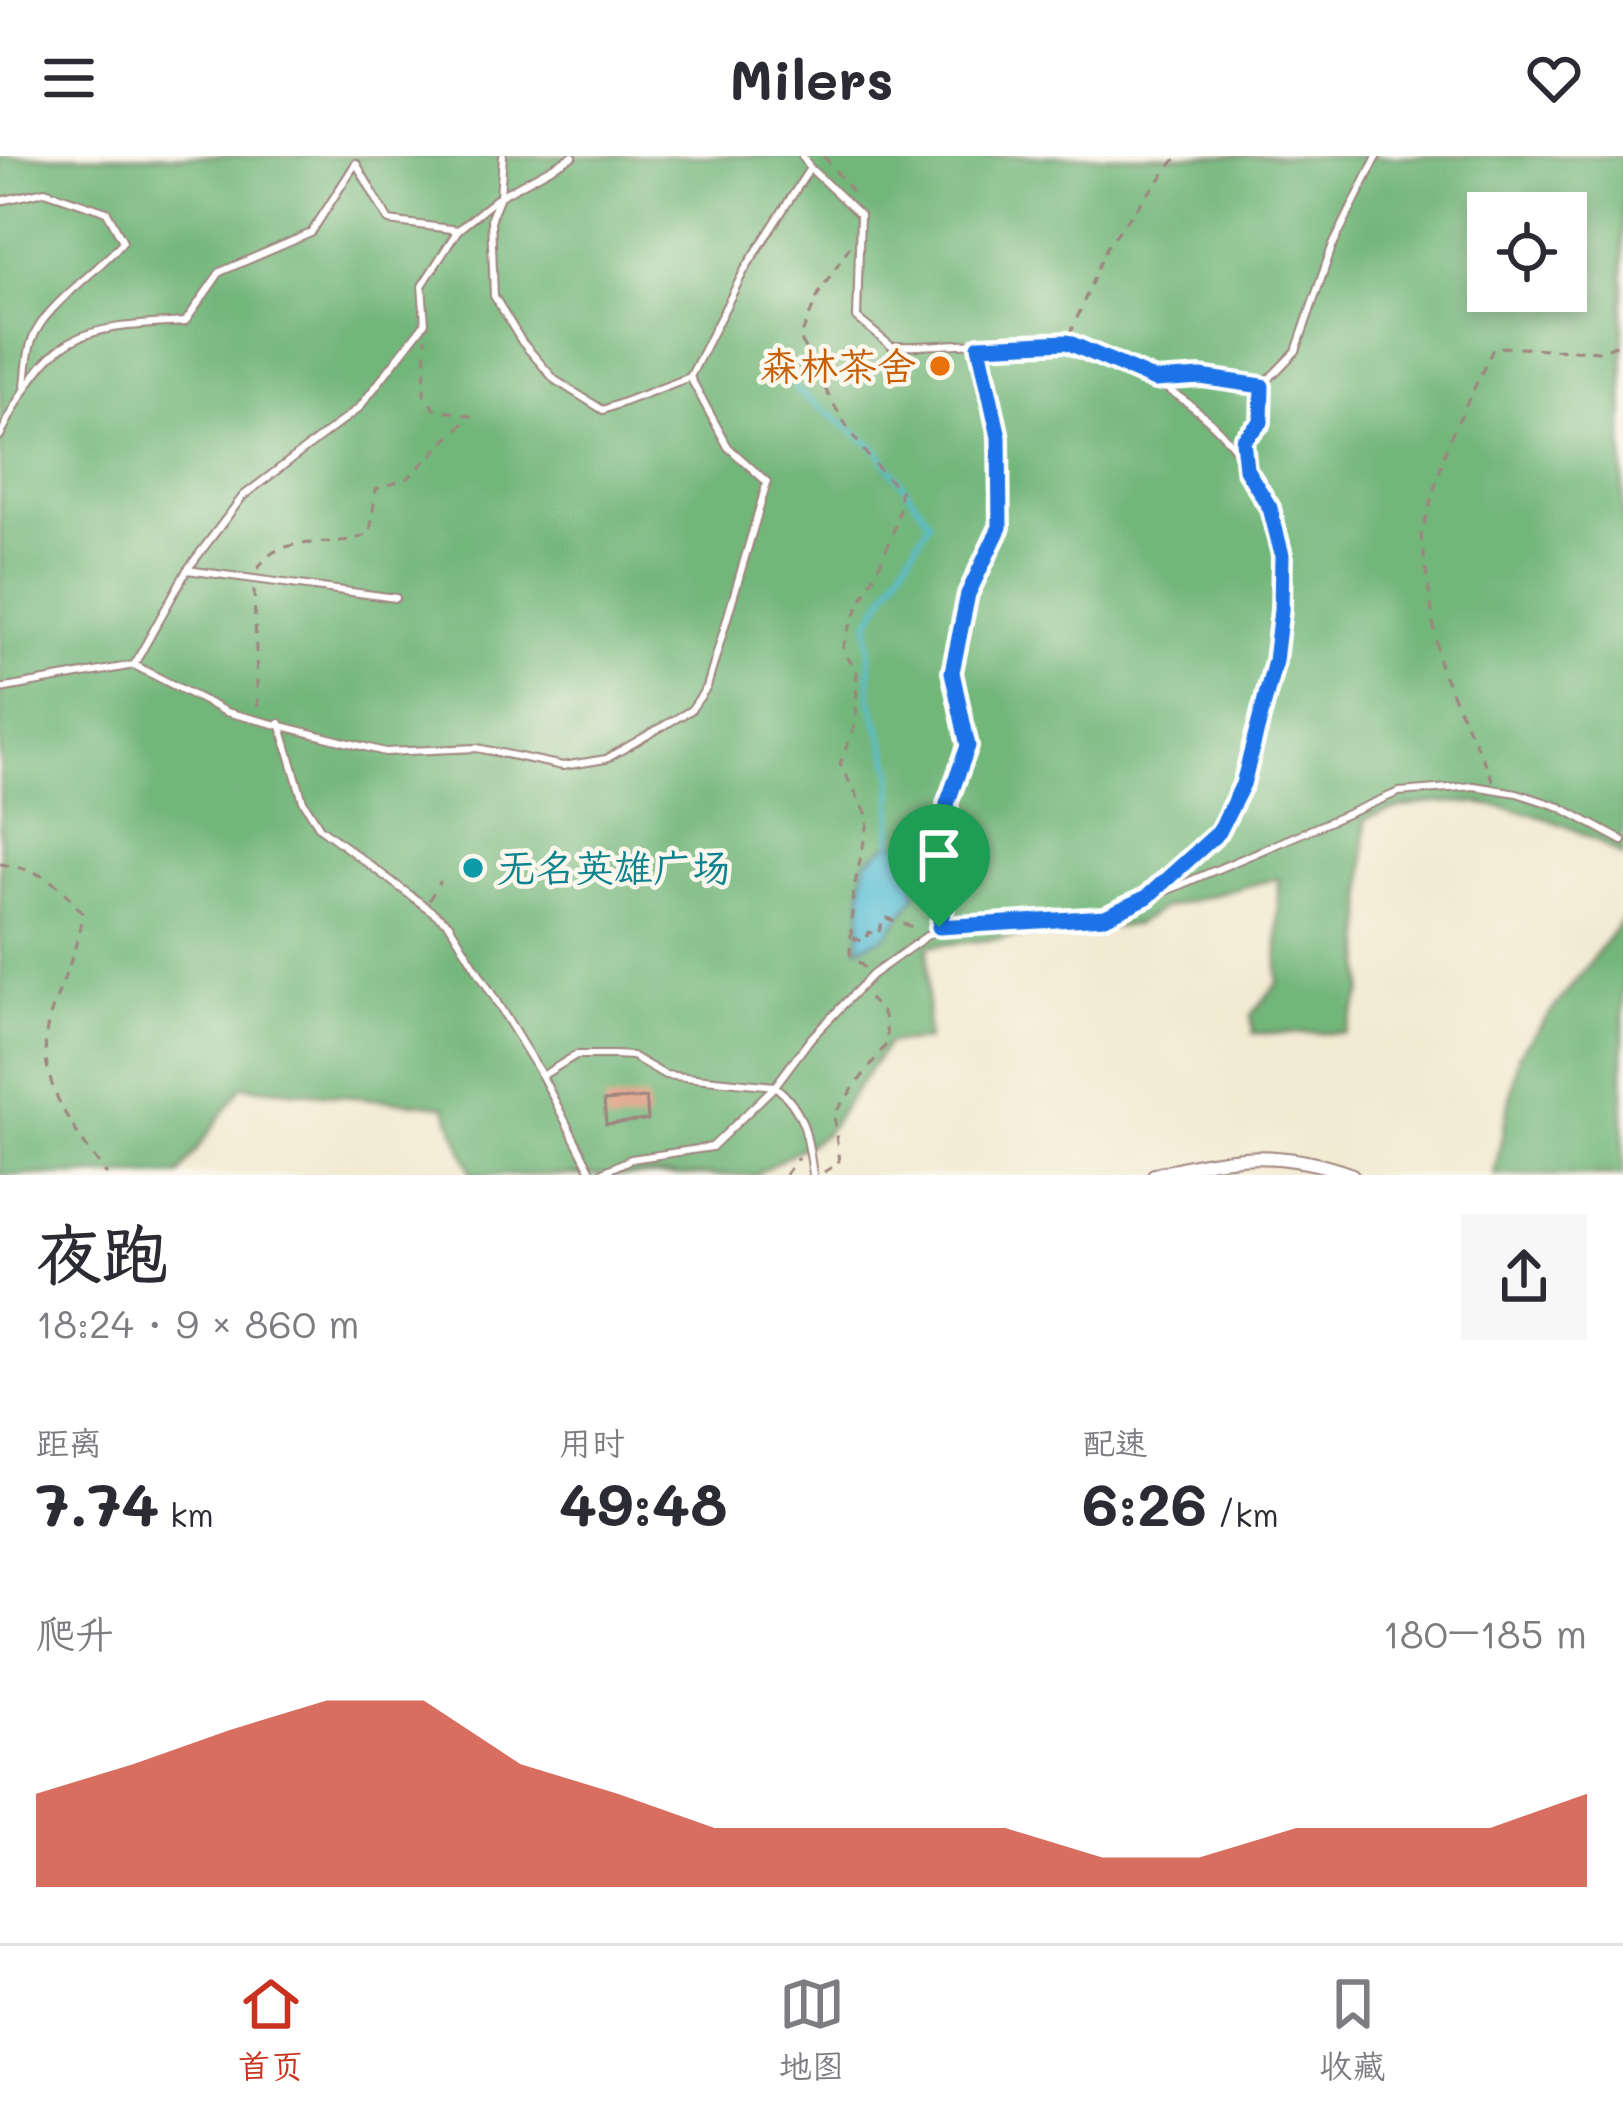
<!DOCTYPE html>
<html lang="zh">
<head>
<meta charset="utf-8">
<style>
	body { margin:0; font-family:Mali,"LXGW WenKai TC",sans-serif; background:#f7f7f7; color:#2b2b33; height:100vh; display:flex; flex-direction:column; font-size:45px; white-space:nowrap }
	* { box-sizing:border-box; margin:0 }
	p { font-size:39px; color:#7c7c81 }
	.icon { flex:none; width:66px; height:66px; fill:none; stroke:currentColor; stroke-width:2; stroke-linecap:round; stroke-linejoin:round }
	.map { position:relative; height:1019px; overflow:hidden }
	.drawer { display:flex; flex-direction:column; background:#fff; flex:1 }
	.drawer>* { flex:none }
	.fabs { position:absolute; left:1467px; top:36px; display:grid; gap:24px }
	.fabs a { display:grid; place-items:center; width:120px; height:120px; border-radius:0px; background:#fff; box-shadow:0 6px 18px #0003; font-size:60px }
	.pin { position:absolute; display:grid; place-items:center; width:102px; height:102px; color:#fff; margin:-123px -51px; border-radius:50% 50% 50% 0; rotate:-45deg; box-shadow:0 0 12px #0007 }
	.pin .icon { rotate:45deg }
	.round { display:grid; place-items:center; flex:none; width:126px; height:126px; border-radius:0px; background:#f7f7f7 }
	.summary { display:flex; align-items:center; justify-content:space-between; height:204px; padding:0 36px }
	h1 { font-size:66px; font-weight:700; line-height:90px }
	.stats { display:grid; grid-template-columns:repeat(3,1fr); gap:18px; height:204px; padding:12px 36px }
	.stats div { display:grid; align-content:center }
	.stats b { font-size:60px; font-weight:700 }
	.stats small { font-size:33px; font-weight:400 }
	.stats p { font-size:33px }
	.chart { height:336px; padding:24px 36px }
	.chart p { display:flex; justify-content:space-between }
	.chart svg { width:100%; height:216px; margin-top:12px; fill:#c8321e; opacity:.7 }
	header { display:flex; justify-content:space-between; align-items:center; height:156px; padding:0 36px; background:#fff; font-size:54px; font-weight:700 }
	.dock { display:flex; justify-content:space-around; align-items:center; height:168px; border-top:3px solid #e1e1e2; background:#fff; font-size:33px; color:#7c7c81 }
	.dock a { display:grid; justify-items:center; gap:6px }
	.dock .current { color:#c8321e }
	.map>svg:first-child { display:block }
	.forest { fill:#72b67a; stroke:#5e6a52; stroke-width:3; fill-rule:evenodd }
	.water { fill:#57bed5; stroke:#506e80; stroke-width:3 }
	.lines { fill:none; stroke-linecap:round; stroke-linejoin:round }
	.stream { stroke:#57bed5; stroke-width:4.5 }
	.building { fill:#dc977c }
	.lane-casing { stroke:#9e847e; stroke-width:10 }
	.street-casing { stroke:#9e847e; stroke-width:16 }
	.path { stroke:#9e847e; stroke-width:3; stroke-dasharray:9 9; stroke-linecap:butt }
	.lane { stroke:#fff; stroke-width:6 }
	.street { stroke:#fff; stroke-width:12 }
	.route-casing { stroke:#fff; stroke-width:24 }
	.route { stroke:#1a73e8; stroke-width:15 }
	.food-dot { fill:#e8710a; stroke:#fbf7ec; stroke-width:4.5 }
	.culture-dot { fill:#0f9aa8; stroke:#fbf7ec; stroke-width:4.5 }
	.labels { text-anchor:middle; stroke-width:9; stroke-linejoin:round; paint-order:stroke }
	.food-label { font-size:39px; fill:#c56008; stroke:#fbf7ec; text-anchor:end }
	.culture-label { font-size:39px; fill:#0d838f; stroke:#fbf7ec; text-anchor:start }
</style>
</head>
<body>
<header><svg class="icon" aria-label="menu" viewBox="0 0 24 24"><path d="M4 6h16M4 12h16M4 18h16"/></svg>Milers<svg class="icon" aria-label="heart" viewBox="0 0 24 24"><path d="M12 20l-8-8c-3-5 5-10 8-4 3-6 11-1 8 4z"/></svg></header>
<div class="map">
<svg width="1623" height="1019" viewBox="0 0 1623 1019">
	<rect width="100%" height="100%" fill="#fbf7ec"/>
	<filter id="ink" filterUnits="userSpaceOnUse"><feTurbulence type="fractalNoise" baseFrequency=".00833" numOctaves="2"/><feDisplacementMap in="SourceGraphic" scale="24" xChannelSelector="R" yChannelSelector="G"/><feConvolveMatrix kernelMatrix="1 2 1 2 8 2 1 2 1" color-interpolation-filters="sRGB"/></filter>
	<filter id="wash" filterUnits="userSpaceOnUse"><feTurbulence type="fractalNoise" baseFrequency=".004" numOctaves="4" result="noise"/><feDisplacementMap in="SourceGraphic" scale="48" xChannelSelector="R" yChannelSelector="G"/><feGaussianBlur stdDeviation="2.7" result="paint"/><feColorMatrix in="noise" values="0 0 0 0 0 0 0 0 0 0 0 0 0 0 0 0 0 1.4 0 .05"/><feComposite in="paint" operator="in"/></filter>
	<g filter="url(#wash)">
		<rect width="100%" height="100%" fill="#f2ead2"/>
		<g class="forest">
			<path d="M0,0H1623V700C1547,652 1451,628 1365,663L1363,835L1345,877H1253L1251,859L1278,827V722L1163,752L1135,769L928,790L927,884L888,887L825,978L755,1019H472L445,950L242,930L179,1019H0ZM1488,57H1566V135H1488Z"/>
			<polygon points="1623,763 1623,1019 1494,1019 1519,898"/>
		</g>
		<path class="water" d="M892,686L912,695L916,739L887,779L858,792C864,762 859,736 866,705Z"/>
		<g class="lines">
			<polyline class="stream" points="787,210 796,234 875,291 930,365 869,466 870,541 893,615 892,686"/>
		</g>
		<g id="blocks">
			<polygon class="building" points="646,942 648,964 606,968 604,945"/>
		</g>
	</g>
	<g filter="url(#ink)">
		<use href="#blocks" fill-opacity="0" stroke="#9e847e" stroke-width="3"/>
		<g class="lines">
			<g class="lane-casing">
				<g id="lane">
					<path d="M810,12L860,59L857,162L891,190C933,193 1043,178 1074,189C1259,255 1311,366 1262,554C1252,593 1245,640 1220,674C1203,697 1173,716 1152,736"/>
					<path d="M0,45L45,35L107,56L123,85C98,117 46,148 33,182C27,195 27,214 25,229"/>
					<polyline points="690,221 745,113 810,12 802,0"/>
					<polyline points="1158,223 1201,221 1262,230 1296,195 1332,91 1377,0"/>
					<path d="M0,280C52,175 73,172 185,166L220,116L311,77L356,7L389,65L458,74"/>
					<polyline points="187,414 396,442"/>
					<polyline points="134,509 226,556 385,596 477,592 563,610 606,603 691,554 707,531 767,326 728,291 690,221 603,254 555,224 522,186 494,140 491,62 500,40 503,0"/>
					<polyline points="0,533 134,509 187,414 243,340 359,252 425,167 422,130 458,74 500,40 573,0"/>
					<polyline points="280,567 303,645 320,672 449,768 542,920"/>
					<polyline points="593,1019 542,920 576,899 615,899 632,900 665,919 775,930 811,882 872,819 939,771 1105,761 1399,636 1474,630 1517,637 1560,651 1623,685"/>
					<path d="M597,1019L631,1003L712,991L775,930C805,954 808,982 813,1019"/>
				</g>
			</g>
			<g class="street-casing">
				<path id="street" d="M1154,1019C1227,998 1281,993 1352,1019"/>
			</g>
			<g class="path">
				<polyline points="824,0 855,40"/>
				<path d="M850,90L819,137L800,182C825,235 855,295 900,334C903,385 855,441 842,495L857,514L856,566L840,608L869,662L853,737L850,798L866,813"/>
				<polyline points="1070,179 1107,90 1178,0"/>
				<polyline points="1244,292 1243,284 1261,266 1262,237"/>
				<path d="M258,413C279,373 337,396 370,377L376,333L407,323L471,260L435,253L424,239L426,181"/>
				<polyline points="254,434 258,556"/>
				<polyline points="1493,625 1440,512 1421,379 1448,286 1494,191 1601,195 1623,186"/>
				<path d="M0,708C40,714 58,725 82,757C78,794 63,823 51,857C30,919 72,971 107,1019"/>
				<polyline points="429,744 440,725"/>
				<polyline points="941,763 958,699 947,648 968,590 953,516 968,438 1000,371 999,281 981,198"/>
				<polyline points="853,782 865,786 869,776 878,779 884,761 912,771"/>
				<polyline points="824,1016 839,1007 834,958 888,886 884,859 865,838"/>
				<polyline points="785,1019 798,1002"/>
			</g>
			<use href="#lane" class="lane"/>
			<use href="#street" class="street"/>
		</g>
	</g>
	<g class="lines" filter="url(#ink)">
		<g class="route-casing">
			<polygon id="route" points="1067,186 1155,224 1201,221 1262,230 1261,266 1243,284 1246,313 1270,352 1282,399 1281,454 1275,505 1243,628 1219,676 1147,741 1105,761 939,771 958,699 947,648 968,590 952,516 968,438 1000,371 999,281 979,190"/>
		</g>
		<use href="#route" class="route"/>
	</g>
	<circle class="food-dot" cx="940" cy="210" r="12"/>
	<circle class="culture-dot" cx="473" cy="712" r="12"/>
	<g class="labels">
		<g class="food-label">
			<text x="916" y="224">森林茶舍</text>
		</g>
		<g class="culture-label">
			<text x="497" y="726">无名英雄广场</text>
		</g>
	</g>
</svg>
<div class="fabs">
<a><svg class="icon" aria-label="locate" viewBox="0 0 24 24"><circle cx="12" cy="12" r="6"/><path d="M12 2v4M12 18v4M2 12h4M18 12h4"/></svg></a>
</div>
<div class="pin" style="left:939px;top:771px;background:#1e9e55"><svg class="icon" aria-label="arrive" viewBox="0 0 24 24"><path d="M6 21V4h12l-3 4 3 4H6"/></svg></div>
</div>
<section class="drawer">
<div class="summary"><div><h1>夜跑</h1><p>18:24 · 9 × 860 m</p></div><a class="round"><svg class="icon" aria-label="share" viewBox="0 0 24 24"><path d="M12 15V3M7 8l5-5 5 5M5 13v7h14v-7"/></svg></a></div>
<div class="stats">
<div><p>距离</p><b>7.74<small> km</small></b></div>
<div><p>用时</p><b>49:48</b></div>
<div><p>配速</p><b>6:26<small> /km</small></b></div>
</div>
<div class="chart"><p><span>爬升</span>180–185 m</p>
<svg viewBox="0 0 160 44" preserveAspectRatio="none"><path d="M0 44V25L10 19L20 12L30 6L40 6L50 19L60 25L70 32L80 32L90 32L100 32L110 38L120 38L130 32L140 32L150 32L160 25V44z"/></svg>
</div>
</section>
<nav class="dock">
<a class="current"><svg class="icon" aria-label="home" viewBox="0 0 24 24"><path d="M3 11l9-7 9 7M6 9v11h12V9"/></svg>首页</a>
<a><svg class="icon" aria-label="map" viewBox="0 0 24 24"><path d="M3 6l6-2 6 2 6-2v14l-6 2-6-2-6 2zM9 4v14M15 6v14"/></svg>地图</a>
<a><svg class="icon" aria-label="saved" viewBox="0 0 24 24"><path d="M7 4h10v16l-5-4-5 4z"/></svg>收藏</a>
</nav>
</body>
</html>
